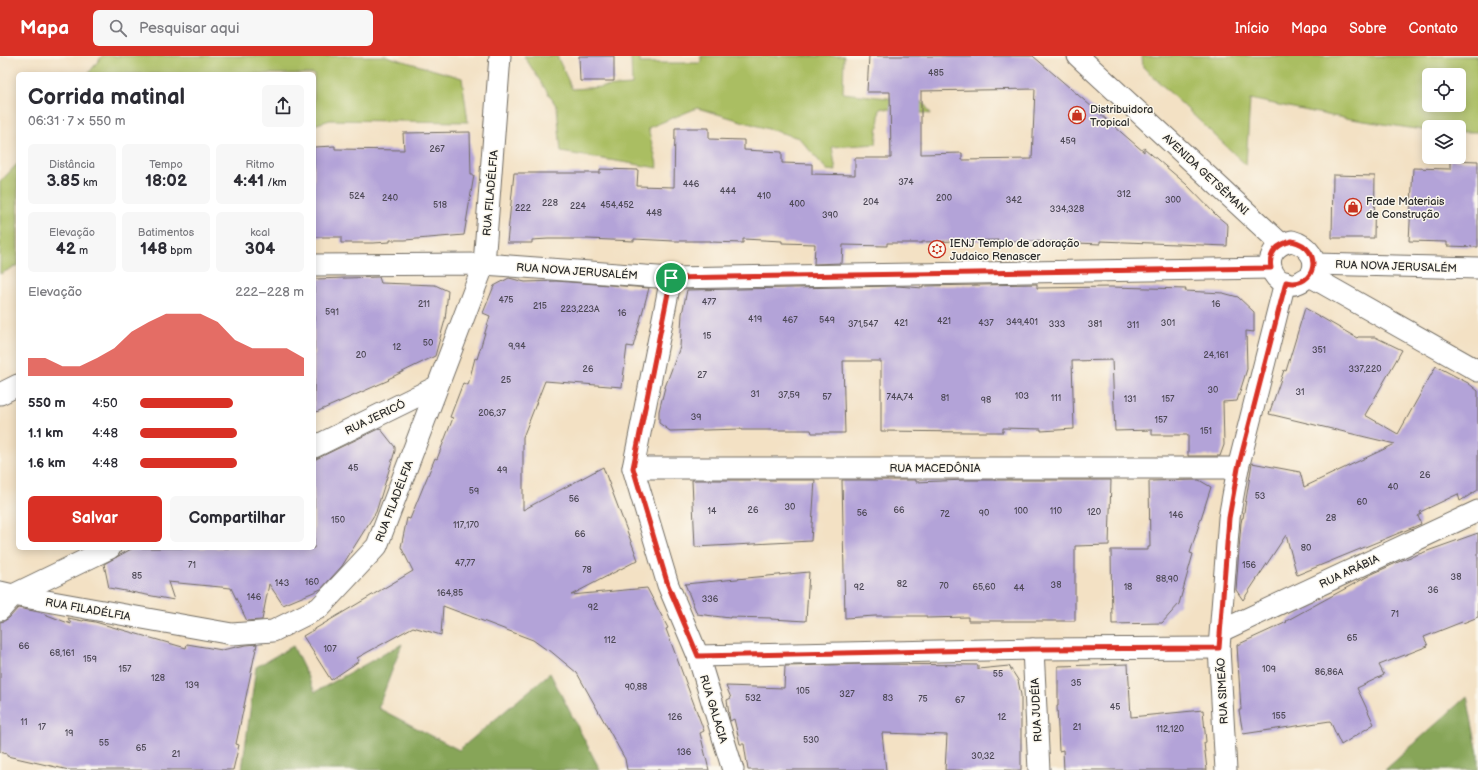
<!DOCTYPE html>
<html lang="pt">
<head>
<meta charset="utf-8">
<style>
	body { margin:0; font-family:"Balsamiq Sans",sans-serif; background:#f7f7f7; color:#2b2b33; height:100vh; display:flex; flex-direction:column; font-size:15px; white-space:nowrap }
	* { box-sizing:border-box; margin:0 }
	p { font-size:13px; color:#7c7c81 }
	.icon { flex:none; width:22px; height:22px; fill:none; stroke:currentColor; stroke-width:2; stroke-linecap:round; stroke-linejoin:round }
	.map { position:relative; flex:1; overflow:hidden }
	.details { position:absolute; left:16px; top:16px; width:300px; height:478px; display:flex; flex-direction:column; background:#fff; border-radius:6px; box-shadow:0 2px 10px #0003 }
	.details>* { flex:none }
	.tools { position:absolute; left:1422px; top:12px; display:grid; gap:8px }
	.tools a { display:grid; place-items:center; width:44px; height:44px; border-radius:6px; background:#fff; box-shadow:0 2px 10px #0003; font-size:20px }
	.pin { position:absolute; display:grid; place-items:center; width:34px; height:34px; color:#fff; margin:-17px; border:2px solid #fff; border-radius:50%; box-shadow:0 1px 4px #0007 }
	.round { display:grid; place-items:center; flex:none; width:42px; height:42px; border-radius:6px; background:#f7f7f7 }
	.headline { display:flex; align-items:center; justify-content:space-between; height:68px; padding:0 12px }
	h1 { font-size:22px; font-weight:800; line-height:30px }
	.metrics { display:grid; grid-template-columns:repeat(3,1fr); gap:6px; height:68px; padding:4px 12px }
	.metrics div { display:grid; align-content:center; border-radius:6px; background:#f7f7f7; text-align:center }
	.metrics b { font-size:17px; font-weight:800 }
	.metrics small { font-size:11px; font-weight:400 }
	.metrics p { font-size:11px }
	.chart { height:112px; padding:8px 12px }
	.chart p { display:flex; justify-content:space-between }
	.chart svg { width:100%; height:72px; margin-top:4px; fill:#d93025; opacity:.7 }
	.cta { display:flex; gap:8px; margin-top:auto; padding:8px 12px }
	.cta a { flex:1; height:46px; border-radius:6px; background:#d93025; color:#fff; font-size:16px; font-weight:800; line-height:46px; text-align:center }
	.cta a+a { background:#f7f7f7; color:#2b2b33 }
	ul { padding:0 12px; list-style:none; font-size:13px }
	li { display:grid; grid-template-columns:64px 48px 1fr; align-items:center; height:30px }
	li i { height:10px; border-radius:5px; background:#d93025 }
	header { display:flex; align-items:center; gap:24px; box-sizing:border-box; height:56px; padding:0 20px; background:#d93025; color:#fff }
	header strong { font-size:19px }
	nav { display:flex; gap:22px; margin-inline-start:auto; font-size:14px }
	.search { width:280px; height:36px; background:#f7f7f7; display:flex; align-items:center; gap:10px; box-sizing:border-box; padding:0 14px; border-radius:6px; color:#7c7c81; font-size:15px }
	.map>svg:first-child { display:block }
	.green { fill:#aabe62; stroke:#6a7446; fill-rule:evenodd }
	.forest { fill:#87a558; stroke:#596842 }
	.building { fill:#b3a3d8; fill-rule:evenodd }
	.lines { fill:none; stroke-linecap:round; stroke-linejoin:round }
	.minor-casing { stroke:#716b61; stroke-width:23 }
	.minor { stroke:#fff; stroke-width:21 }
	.route-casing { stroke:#fff; stroke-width:8 }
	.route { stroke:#d93025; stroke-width:5 }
	.labels { text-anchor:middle; stroke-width:3; stroke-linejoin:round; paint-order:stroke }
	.number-label { font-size:9px; fill:#4d4956 }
	.poi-label { font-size:11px; fill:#2b2b2b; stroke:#fbf7ec; text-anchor:start }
	.street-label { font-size:11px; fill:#2b2b2b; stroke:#fbf7ec }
</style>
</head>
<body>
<header>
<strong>Mapa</strong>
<div class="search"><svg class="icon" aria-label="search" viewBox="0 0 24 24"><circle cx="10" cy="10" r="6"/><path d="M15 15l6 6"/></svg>Pesquisar aqui</div>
<nav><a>Início</a><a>Mapa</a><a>Sobre</a><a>Contato</a></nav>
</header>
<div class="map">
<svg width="1478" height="714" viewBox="0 0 1478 714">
	<rect width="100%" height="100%" fill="#fbf7ec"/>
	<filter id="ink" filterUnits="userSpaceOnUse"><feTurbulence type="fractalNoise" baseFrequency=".025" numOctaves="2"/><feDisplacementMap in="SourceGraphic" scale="8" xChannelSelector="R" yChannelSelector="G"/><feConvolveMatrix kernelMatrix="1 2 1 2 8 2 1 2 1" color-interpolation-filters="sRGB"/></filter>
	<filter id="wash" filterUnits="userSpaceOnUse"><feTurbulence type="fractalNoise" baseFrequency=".012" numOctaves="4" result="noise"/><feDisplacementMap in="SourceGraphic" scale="16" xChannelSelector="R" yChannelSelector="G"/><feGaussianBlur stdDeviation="0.9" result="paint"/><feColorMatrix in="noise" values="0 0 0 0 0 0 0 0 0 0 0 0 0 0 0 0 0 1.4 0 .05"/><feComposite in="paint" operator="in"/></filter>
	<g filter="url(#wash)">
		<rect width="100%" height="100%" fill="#f3e1c4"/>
		<g class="green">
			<polygon points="102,0 386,0 462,22 468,66 330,64 314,69 314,18 88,18"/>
			<polygon points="524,0 557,0 572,33 632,29 631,0 640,0 640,7 701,7 701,0 844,0 843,37 923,46 931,58 880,52 876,88 832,91 836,115 827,114 799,82 697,52 648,72 658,112 561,96 557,51"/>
			<path d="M1142,0H1478V76H1459V71H1429V75L1332,60L1250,43L1246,109L1143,11ZM1429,19H1459V49H1429Z"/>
			<polygon points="18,107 18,209 0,218 0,126"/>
		</g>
		<g class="forest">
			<polygon points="402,588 378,652 459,694 550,617 600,714 242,714 256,611 293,590 315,636"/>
			<polygon points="1467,640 1478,698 1478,714 1385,714"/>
		</g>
		<g id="blocks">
			<g class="building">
				<polygon points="579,0 614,0 614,25 580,25"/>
				<path d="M869,0H1033L1144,96V92L1186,128L1217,160L1228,169L1227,190L1100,185V188L1031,185H998V184L922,186V187H887V190L843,189L842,207L814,208L815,188L782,187V185L743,183V187L711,186V185H674L634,183V185L588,183H548L532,184V187H507L514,117H600V113L638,114L637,130L674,131L675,72H709V83L744,84V94L782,96V107L812,108V118L855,119V102H891L890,36H867ZM1035,33L1032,103L962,104V97L921,98V35Z"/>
				<polygon points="470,76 471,119 474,119 464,179 405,184 390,184 390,186 373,187 341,187 341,181 314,181 314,91 335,90 335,93 404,94 403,77"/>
				<polygon points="1450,104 1478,105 1478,191 1447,190 1447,186 1409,185 1413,112 1450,113"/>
				<polygon points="1333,119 1375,120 1374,182 1332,182"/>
				<polygon points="379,221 381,227 435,229 448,235 445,264 435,300 388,323 389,324 314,357 314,223"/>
				<polygon points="509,222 525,226 556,225 649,232 633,291 627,290 622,331 545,325 523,381 523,454 603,411 638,504 571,539 647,532 668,572 666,573 704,675 700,677 709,714 627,714 625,703 577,617 548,593 547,594 533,584 443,550 441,579 413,571 357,602 359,605 331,624 303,580 413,515 401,491 407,462 410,463 435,402 437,403 453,362 450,361 463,327 468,329 475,302 477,303 490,260 483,257 494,230"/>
				<polygon points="1037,228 1037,232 1111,231 1186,233 1185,235 1223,237 1238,241 1254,256 1254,276 1246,275 1247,313 1237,345 1223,346 1224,389 1220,400 1188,400 1188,379 1152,379 1152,374 1115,375 1112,304 1072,305 1074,373 1041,375 1041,373 1003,372 1003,376 970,376 881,375 881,305 843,305 845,377 812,377 811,374 741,374 741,373 670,375 659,367 659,355 665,331 680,291 682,258 687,234 897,230 923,232 923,230"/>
				<polygon points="1305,252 1357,282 1358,281 1375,281 1402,294 1365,359 1398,378 1436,310 1468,327 1478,335 1478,434 1460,445 1458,438 1420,456 1421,458 1418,460 1421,468 1297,519 1286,479 1243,544 1236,534 1241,467 1242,462 1243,462 1252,407 1300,416 1304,431 1395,388 1269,358 1284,314 1286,315"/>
				<polygon points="380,372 395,391 395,395 376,456 342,510 321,533 283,549 269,528 262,564 247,565 231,532 168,526 174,544 109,532 104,508 133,492 314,492 314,404"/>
				<polygon points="692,424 815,424 811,485 695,491"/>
				<polygon points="842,424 916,424 916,426 967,424 1111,424 1109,489 1075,490 1075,565 968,565 968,561 927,562 927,560 875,560 845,562"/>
				<polygon points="1199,424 1211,431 1190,497 1193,498 1179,548 1162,567 1112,568 1111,494 1148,494 1148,491 1150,491 1149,425"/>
				<polygon points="1478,477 1478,561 1463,567 1462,566 1424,581 1428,590 1379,609 1384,619 1357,632 1374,668 1341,689 1330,665 1243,678 1239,654 1241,654 1237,589 1287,566 1286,565 1372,518 1405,503"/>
				<polygon points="809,516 806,565 771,563 771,562 730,561 730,562 697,558 685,528"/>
				<polygon points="18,552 39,556 71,568 68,562 83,565 84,564 95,566 186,592 187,588 222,594 246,589 257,588 236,688 239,689 233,714 69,714 7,700 7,698 0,696 0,566 4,565 9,562"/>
				<polygon points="867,608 978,609 978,613 1009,610 1018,624 1021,639 1021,714 945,714 947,679 882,677 886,714 748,714 744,688 740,688 734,663 730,665 729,659 727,644 731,642 726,630 784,632 785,610"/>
				<polygon points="1128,608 1131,661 1203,654 1206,686 1204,687 1207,714 1064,714 1063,694 1059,695 1057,650 1058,650 1058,610"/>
			</g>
		</g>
	</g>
	<g filter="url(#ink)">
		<use href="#blocks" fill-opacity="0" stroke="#716b61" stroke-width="1"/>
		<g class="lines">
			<g class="minor-casing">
				<g id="minor">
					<polyline points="1078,0 1281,188"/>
					<path d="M1292,185C1307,189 1321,204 1310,220C1308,222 1304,223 1302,225C1275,241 1252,193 1292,185Z"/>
					<polyline points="1314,208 1478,212"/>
					<polyline points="314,209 484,208 671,222 1271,212"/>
					<polyline points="1310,220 1478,315"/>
					<polyline points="671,222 633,412 668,529 698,600 733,714"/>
					<polyline points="0,338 18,329"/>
					<polyline points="314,391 436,331"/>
					<polyline points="633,412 1238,412"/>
					<polyline points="0,536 13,539 232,578 273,575 319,552 377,490 484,208 500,0"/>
					<polyline points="0,554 13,539 110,492"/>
					<polyline points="1221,575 1478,455"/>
					<polyline points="1033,593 1039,714"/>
					<polyline points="698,600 1033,593 1219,592"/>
					<polyline points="1226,714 1219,592 1229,462 1238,412 1285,226"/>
				</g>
			</g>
			<use href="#minor" class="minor"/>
		</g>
	</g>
	<g class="lines" filter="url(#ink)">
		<g class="route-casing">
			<path id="route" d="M1292,185C1325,192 1316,234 1286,226L1238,412L1229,462L1219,592L1033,593L698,600L668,529L633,412L671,222L1271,212C1268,196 1278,188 1292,185Z"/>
		</g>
		<use href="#route" class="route"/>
	</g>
	<defs>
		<g id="shop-ring" transform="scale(0.9)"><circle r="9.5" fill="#fbf7ec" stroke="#c8321e" stroke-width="1.5"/><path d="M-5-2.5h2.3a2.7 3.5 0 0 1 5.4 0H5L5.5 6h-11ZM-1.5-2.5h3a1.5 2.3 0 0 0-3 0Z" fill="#c8321e"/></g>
		<g id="synagogue-ring" transform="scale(0.9)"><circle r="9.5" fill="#fbf7ec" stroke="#c8321e" stroke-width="1.5"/><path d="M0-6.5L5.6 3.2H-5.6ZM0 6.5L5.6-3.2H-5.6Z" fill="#c8321e"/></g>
	</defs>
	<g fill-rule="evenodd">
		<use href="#shop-ring" x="1077" y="59"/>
		<use href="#shop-ring" x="1353" y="151"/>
		<use href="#synagogue-ring" x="937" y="193"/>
	</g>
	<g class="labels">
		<g class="number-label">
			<text x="936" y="20">485</text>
			<text x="1068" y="88">459</text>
			<text x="437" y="96">267</text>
			<text x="906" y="129">374</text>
			<text x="691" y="131">446</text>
			<text x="728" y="138">444</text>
			<text x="1124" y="141">312</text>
			<text x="357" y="143">524</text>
			<text x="764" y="143">410</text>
			<text x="390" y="145">240</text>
			<text x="944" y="145">200</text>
			<text x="1014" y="147">342</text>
			<text x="1173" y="147">300</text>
			<text x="871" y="149">204</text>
			<text x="550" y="150">228</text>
			<text x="797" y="151">400</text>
			<text x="440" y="152">518</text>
			<text x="617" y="152">454,452</text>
			<text x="578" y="153">224</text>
			<text x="523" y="155">222</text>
			<text x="1067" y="156">334,328</text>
			<text x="654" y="160">448</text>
			<text x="830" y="162">390</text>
			<text x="506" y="247">475</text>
			<text x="709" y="249">477</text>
			<text x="424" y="251">211</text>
			<text x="1216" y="251">16</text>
			<text x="540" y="253">215</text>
			<text x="580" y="256">223,223A</text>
			<text x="332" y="259">591</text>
			<text x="622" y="260">16</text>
			<text x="755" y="266">419</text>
			<text x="790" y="267">467</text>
			<text x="827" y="267">549</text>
			<text x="944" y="268">421</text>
			<text x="1022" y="269">349,401</text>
			<text x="901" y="270">421</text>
			<text x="986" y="270">437</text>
			<text x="1168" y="270">301</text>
			<text x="863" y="271">371,547</text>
			<text x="1057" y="271">333</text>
			<text x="1095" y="271">381</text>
			<text x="1133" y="272">311</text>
			<text x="707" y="283">15</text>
			<text x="428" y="290">50</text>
			<text x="517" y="293">9,94</text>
			<text x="397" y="294">12</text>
			<text x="1319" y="297">351</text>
			<text x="361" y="302">20</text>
			<text x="1216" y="302">24,161</text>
			<text x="588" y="316">26</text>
			<text x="1365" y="316">337,220</text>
			<text x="702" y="322">27</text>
			<text x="506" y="327">25</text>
			<text x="1213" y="337">30</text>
			<text x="1300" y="339">31</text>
			<text x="755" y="341">31</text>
			<text x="789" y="342">37,59</text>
			<text x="1022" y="343">103</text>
			<text x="827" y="344">57</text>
			<text x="900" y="344">74A,74</text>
			<text x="945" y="345">81</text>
			<text x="1056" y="345">111</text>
			<text x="1130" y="346">131</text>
			<text x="1168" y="346">157</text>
			<text x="986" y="347">98</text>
			<text x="492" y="360">206,37</text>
			<text x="696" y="364">39</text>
			<text x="1161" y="367">157</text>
			<text x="1206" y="378">151</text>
			<text x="353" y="415">45</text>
			<text x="502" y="417">49</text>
			<text x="1425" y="422">26</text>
			<text x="1393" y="434">40</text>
			<text x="474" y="438">59</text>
			<text x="1260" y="443">53</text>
			<text x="574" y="446">56</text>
			<text x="1362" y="449">60</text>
			<text x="790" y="454">30</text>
			<text x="753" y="457">26</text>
			<text x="899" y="457">66</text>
			<text x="712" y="458">14</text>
			<text x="1021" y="458">100</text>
			<text x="1056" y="458">110</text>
			<text x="1094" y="459">120</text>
			<text x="862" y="460">56</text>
			<text x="984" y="460">90</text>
			<text x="945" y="461">72</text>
			<text x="1176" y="462">146</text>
			<text x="1331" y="465">28</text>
			<text x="338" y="467">150</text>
			<text x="466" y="472">117,170</text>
			<text x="580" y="481">66</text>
			<text x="1306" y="495">80</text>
			<text x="465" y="510">47,77</text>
			<text x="192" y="512">71</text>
			<text x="1249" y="512">156</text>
			<text x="587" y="517">78</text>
			<text x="137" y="523">85</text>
			<text x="1456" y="524">38</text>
			<text x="1167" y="526">88,90</text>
			<text x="312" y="529">160</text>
			<text x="282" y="530">143</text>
			<text x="902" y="531">82</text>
			<text x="1056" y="532">38</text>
			<text x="944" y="533">70</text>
			<text x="859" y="534">92</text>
			<text x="984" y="534">65,60</text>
			<text x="1128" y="534">18</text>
			<text x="1019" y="535">44</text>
			<text x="1433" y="537">36</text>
			<text x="450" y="540">164,85</text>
			<text x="254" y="544">146</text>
			<text x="710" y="546">336</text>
			<text x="593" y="554">92</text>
			<text x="1395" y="561">71</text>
			<text x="1352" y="585">65</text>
			<text x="610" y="587">112</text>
			<text x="24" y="593">66</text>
			<text x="330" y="596">107</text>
			<text x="62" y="600">68,161</text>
			<text x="90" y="606">159</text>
			<text x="125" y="616">157</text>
			<text x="1269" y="616">109</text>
			<text x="1329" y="619">86,86A</text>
			<text x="998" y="621">55</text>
			<text x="158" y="625">128</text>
			<text x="1076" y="630">35</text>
			<text x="192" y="632">139</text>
			<text x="636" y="634">90,88</text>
			<text x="803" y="638">105</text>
			<text x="847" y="641">327</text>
			<text x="753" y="645">532</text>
			<text x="888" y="645">83</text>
			<text x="923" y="646">75</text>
			<text x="960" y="647">67</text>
			<text x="1115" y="654">45</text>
			<text x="1279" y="663">155</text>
			<text x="675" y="664">126</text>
			<text x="1002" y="664">12</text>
			<text x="24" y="669">11</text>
			<text x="42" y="674">17</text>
			<text x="1077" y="674">21</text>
			<text x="1170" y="676">112,120</text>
			<text x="69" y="680">19</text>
			<text x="811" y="687">530</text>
			<text x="104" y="690">55</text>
			<text x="141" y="695">65</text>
			<text x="684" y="699">136</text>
			<text x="176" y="701">21</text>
			<text x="983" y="703">30,32</text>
		</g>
		<g class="poi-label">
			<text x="1090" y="57">Distribuidora<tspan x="1090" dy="13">Tropical</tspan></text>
			<text x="1366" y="149">Frade Materiais<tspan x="1366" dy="13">de Construção</tspan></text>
			<text x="950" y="191">IENJ Templo de adoração<tspan x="950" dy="13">Judaico Renascer</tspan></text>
		</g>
		<g class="street-label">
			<text transform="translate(1206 118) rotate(43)" y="4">AVENIDA GETSÊMANI</text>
			<text transform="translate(490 137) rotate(-85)" y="4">RUA FILADÉLFIA</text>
			<text transform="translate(1396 210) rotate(2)" y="4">RUA NOVA JERUSALÉM</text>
			<text transform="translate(577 215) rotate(4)" y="4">RUA NOVA JERUSALÉM</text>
			<text transform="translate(375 361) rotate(-26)" y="4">RUA JERICÓ</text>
			<text x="935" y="416">RUA MACEDÔNIA</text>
			<text transform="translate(394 445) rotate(-69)" y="4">RUA FILADÉLFIA</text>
			<text transform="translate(1349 515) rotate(-25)" y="4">RUA ARÁBIA</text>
			<text transform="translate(88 553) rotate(10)" y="4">RUA FILADÉLFIA</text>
			<text transform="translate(1222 635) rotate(-93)" y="4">RUA SIMEÃO</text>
			<text transform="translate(714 653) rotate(73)" y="4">RUA GALACIA</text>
			<text transform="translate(1036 654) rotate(-93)" y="4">RUA JUDÉIA</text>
		</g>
	</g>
</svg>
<div class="tools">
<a><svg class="icon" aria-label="locate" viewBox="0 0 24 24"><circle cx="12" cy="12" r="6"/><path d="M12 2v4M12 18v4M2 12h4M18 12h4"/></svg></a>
<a><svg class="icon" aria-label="layers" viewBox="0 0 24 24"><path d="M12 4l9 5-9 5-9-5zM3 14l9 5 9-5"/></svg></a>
</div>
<div class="pin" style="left:671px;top:222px;background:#1e9e55"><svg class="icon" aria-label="arrive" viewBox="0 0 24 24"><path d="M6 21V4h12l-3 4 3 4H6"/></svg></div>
<section class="details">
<div class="headline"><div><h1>Corrida matinal</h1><p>06:31 · 7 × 550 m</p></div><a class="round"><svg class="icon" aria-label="share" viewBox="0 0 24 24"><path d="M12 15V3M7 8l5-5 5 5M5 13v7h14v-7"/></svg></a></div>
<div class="metrics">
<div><p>Distância</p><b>3.85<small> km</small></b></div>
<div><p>Tempo</p><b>18:02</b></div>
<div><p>Ritmo</p><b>4:41<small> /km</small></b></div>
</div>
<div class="metrics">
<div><p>Elevação</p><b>42<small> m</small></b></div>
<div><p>Batimentos</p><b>148<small> bpm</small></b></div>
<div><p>kcal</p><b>304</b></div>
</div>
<div class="chart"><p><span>Elevação</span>222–228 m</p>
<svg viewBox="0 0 160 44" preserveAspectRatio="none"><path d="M0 44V33L10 33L20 38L30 38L40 33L50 27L60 17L70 11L80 6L90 6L100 6L110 11L120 22L130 27L140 27L150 27L160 33V44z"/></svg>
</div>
<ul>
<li><b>550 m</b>4:50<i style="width:57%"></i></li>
<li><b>1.1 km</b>4:48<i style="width:59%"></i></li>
<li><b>1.6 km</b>4:48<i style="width:59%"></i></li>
</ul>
<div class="cta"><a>Salvar</a><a>Compartilhar</a></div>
</section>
</div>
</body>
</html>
